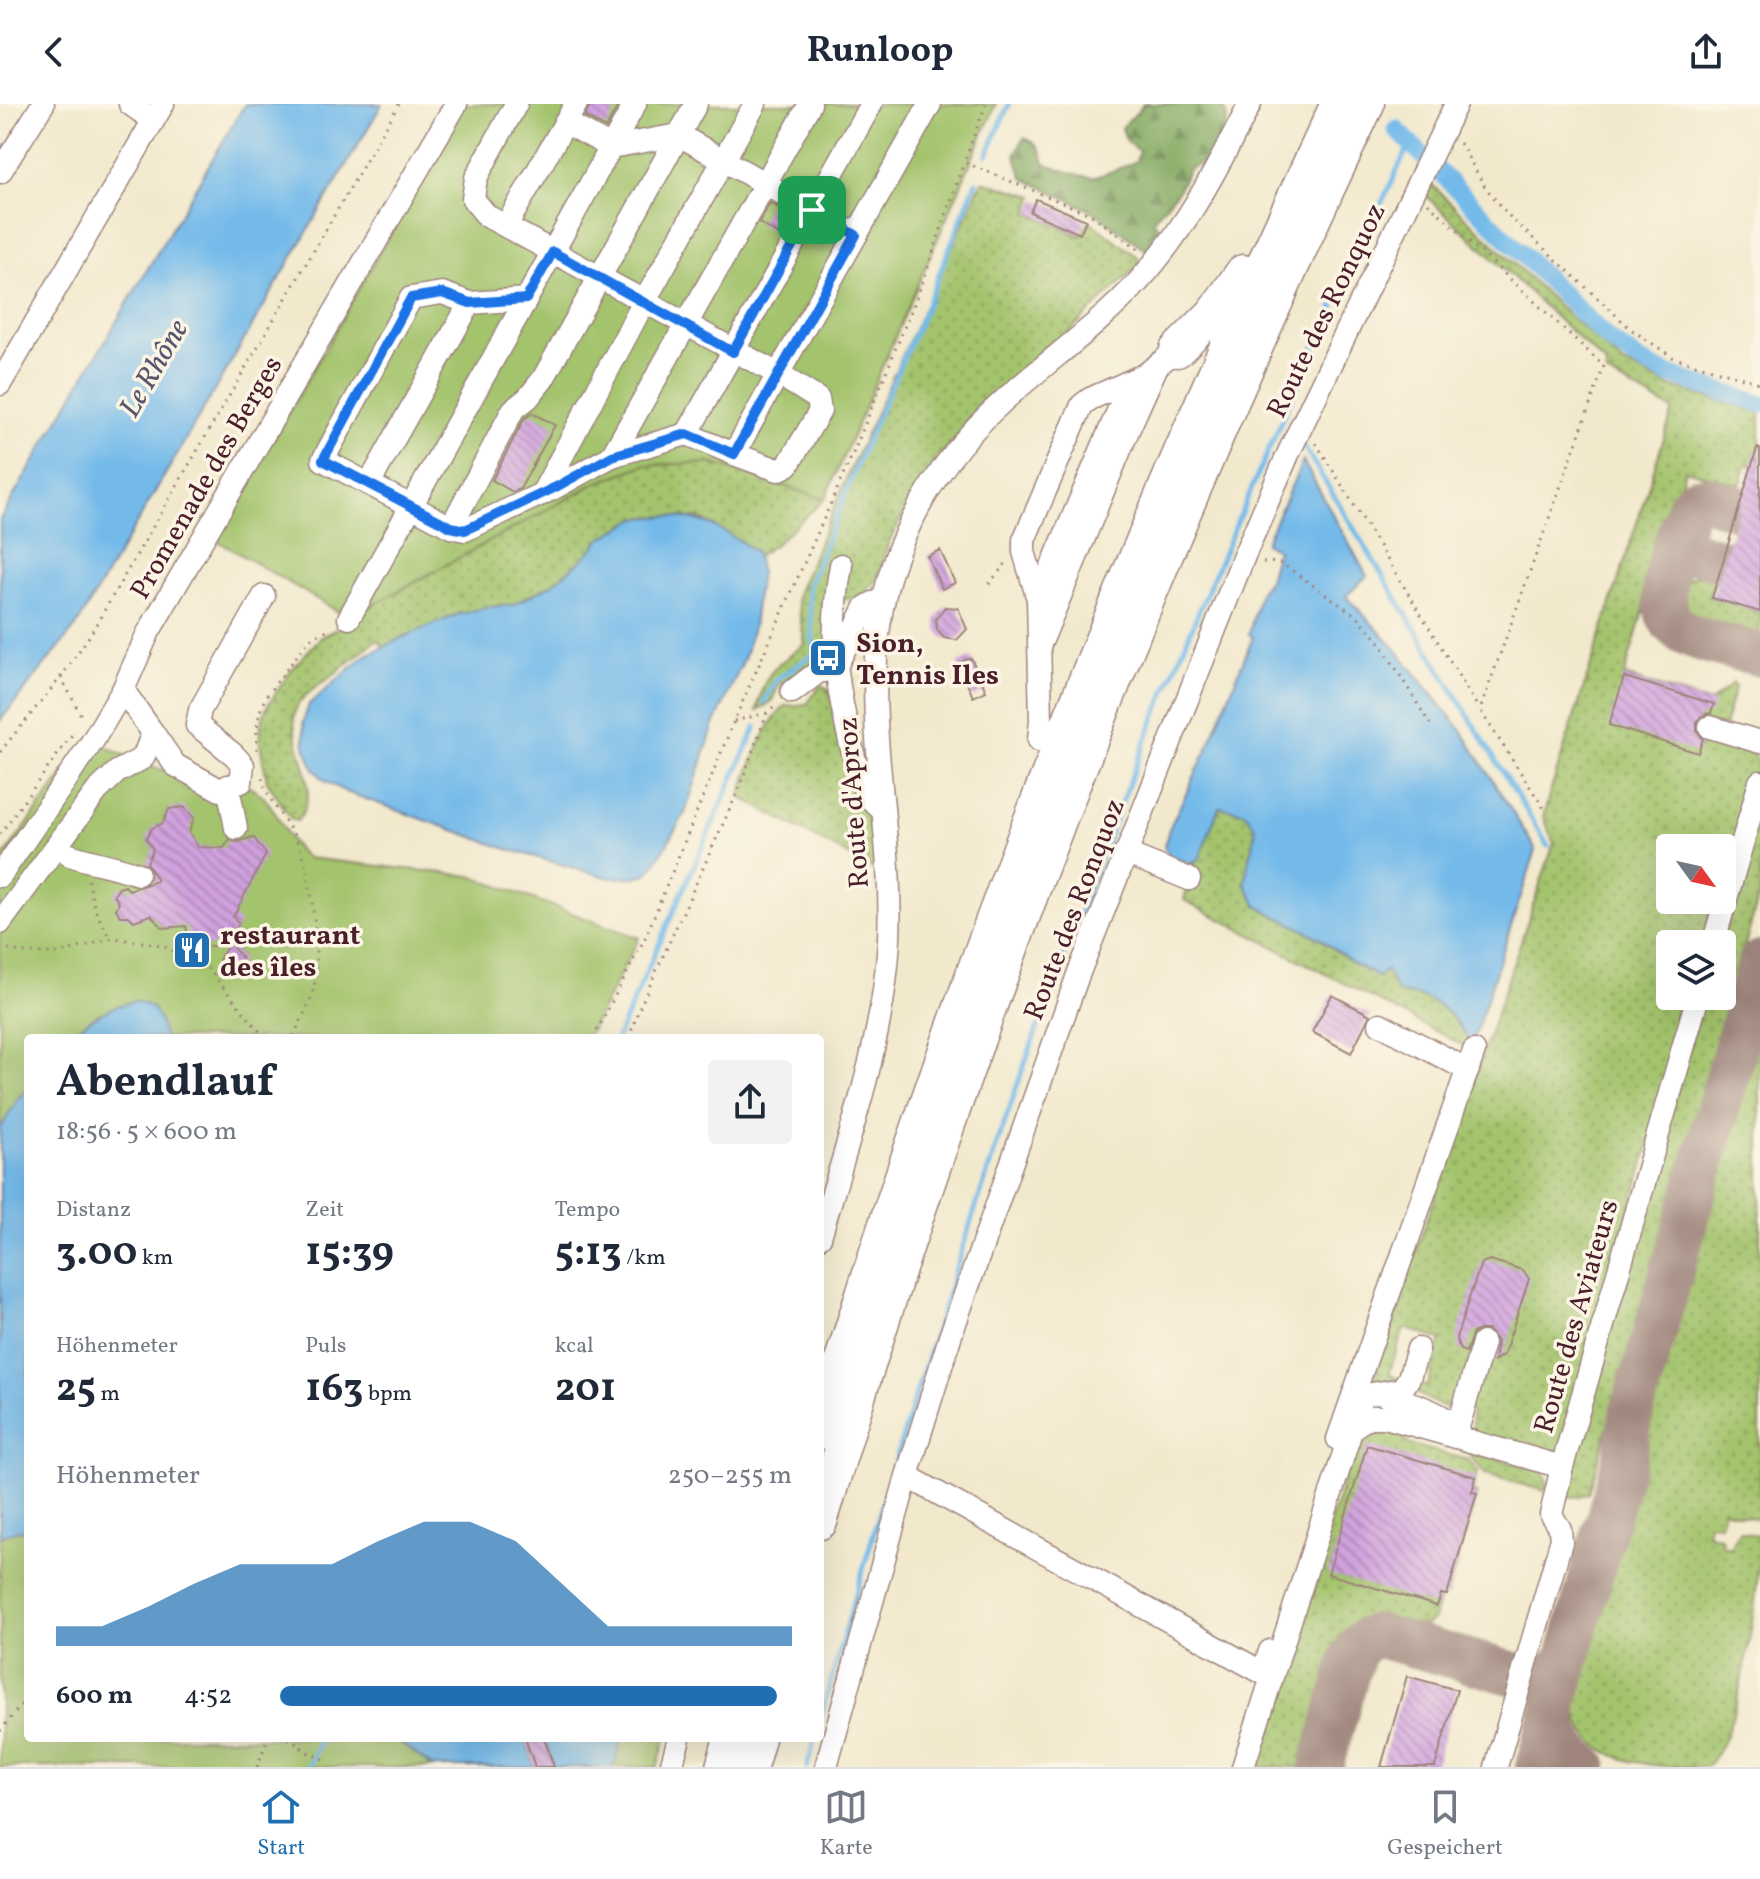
<!DOCTYPE html>
<html lang="de">
<head>
<meta charset="utf-8">
<style>
	body { margin:0; font-family:Vollkorn,serif; background:#f2f2f3; color:#1f2937; height:100vh; display:flex; flex-direction:column; font-size:30px; white-space:nowrap }
	* { box-sizing:border-box; margin:0 }
	p { font-size:26px; color:#747a83 }
	.icon { flex:none; width:44px; height:44px; fill:none; stroke:currentColor; stroke-width:2; stroke-linecap:round; stroke-linejoin:round }
	.map { position:relative; flex:1; overflow:hidden }
	.side { position:absolute; left:24px; top:930px; width:800px; height:708px; display:flex; flex-direction:column; background:#fff; border-radius:8px; box-shadow:0 8px 32px #0002 }
	.side>* { flex:none }
	.needle { width:52px; rotate:123deg }
	.buttons { position:absolute; left:1656px; top:730px; display:grid; gap:16px }
	.buttons a { display:grid; place-items:center; width:80px; height:80px; border-radius:8px; background:#fff; box-shadow:0 8px 32px #0002; font-size:40px }
	.pin { position:absolute; display:grid; place-items:center; width:68px; height:68px; color:#fff; margin:-34px; border-radius:16px; box-shadow:0 4px 12px #0006 }
	.round { display:grid; place-items:center; flex:none; width:84px; height:84px; border-radius:8px; background:#f2f2f3 }
	.summary { display:flex; align-items:center; justify-content:space-between; height:136px; padding:0 32px }
	h1 { font-size:44px; font-weight:700; line-height:60px }
	.figures { display:grid; grid-template-columns:repeat(3,1fr); gap:12px; height:136px; padding:8px 32px }
	.figures div { display:grid; align-content:center }
	.figures b { font-size:40px; font-weight:700 }
	.figures small { font-size:22px; font-weight:400 }
	.figures p { font-size:22px }
	.chart { height:224px; padding:16px 32px }
	.chart p { display:flex; justify-content:space-between }
	.chart svg { width:100%; height:144px; margin-top:8px; fill:#1f6fb2; opacity:.7 }
	ul { padding:0 32px; list-style:none; font-size:26px }
	li { display:grid; grid-template-columns:128px 96px 1fr; align-items:center; height:60px }
	li i { height:20px; border-radius:10px; background:#1f6fb2 }
	header { display:flex; justify-content:space-between; align-items:center; height:104px; padding:0 32px; background:#fff; font-size:36px; font-weight:700 }
	.dock { display:flex; justify-content:space-around; align-items:center; height:112px; border-top:2px solid #e0e1e3; background:#fff; font-size:22px; color:#747a83 }
	.dock a { display:grid; justify-items:center; gap:4px }
	.dock .active { color:#1f6fb2 }
	.map>svg:first-child { display:block }
	.grass { fill:url(#grass-dots); stroke:#76714c; stroke-width:2 }
	.forest { fill:url(#forest-firs); stroke:#666446; stroke-width:2 }
	.green { fill:#a3c36c; stroke:#76714c; stroke-width:2 }
	.water { fill:#73baea; stroke:#5e6c8a; stroke-width:2 }
	.lines { fill:none; stroke-linecap:round; stroke-linejoin:round }
	.stream { stroke:#73baea; stroke-width:5 }
	.canal { stroke:#73baea; stroke-width:18 }
	.taxiway { stroke:#9e847c; stroke-width:44 }
	.building { fill:url(#building-back-hatch) }
	.minor-casing { stroke:#9e847c; stroke-width:25 }
	.highway-casing { stroke:#9e847c; stroke-width:37 }
	.path { stroke:#9e847c; stroke-width:3; stroke-dasharray:2 6; stroke-linecap:butt }
	.minor { stroke:#fff; stroke-width:22 }
	.highway { stroke:#fff; stroke-width:34 }
	.route-casing { stroke:#fff; stroke-width:16 }
	.route { stroke:#1a73e8; stroke-width:10 }
	.labels { text-anchor:middle; stroke-width:7; stroke-linejoin:round; paint-order:stroke }
	.street-label { font-size:28px; fill:#4a1f2b; stroke:#fcf5e5 }
	.poi-label { font-size:28px; font-weight:bold; fill:#4a1f2b; stroke:#fcf5e5; text-anchor:start }
	.water-label { font-size:30px; font-style:italic; fill:#58556e; stroke:#fcf5e5 }
</style>
</head>
<body>
<header><svg class="icon" aria-label="back" viewBox="0 0 24 24"><path d="M15 5l-7 7 7 7"/></svg>Runloop<svg class="icon" aria-label="share" viewBox="0 0 24 24"><path d="M12 15V3M7 8l5-5 5 5M5 13v7h14v-7"/></svg></header>
<div class="map">
<svg width="1760" height="1663" viewBox="0 0 1760 1663">
	<defs>
		<pattern id="grass-dots" width="8" height="8" patternUnits="userSpaceOnUse" patternTransform="scale(2)"><rect width="8" height="8" fill="#a3c36c"/><path d="M2 2h.1M6 6h.1" fill="none" stroke="#879e59" stroke-width="1.8" stroke-linecap="round"/></pattern>
		<pattern id="forest-firs" width="22" height="20" patternUnits="userSpaceOnUse" patternTransform="scale(2)"><rect width="22" height="20" fill="#82a960"/><path d="M5 1l3.5 6h-7zM16 11l3.5 6h-7z" fill="#6c894f"/></pattern>
		<pattern id="building-back-hatch" width="6" height="6" patternUnits="userSpaceOnUse" patternTransform="scale(2)"><rect width="6" height="6" fill="#d0a1de"/><path d="M-1 5l2 2M0 0l6 6M5-1l2 2" fill="none" stroke="#ab83b4"/></pattern>
	</defs>
	<rect width="100%" height="100%" fill="#fcf5e5"/>
	<filter id="ink" filterUnits="userSpaceOnUse"><feTurbulence type="fractalNoise" baseFrequency=".0125" numOctaves="2"/><feDisplacementMap in="SourceGraphic" scale="16" xChannelSelector="R" yChannelSelector="G"/><feConvolveMatrix kernelMatrix="1 2 1 2 8 2 1 2 1" color-interpolation-filters="sRGB"/></filter>
	<filter id="wash" filterUnits="userSpaceOnUse"><feTurbulence type="fractalNoise" baseFrequency=".006" numOctaves="4" result="noise"/><feDisplacementMap in="SourceGraphic" scale="32" xChannelSelector="R" yChannelSelector="G"/><feGaussianBlur stdDeviation="1.8" result="paint"/><feColorMatrix in="noise" values="0 0 0 0 0 0 0 0 0 0 0 0 0 0 0 0 0 1.4 0 .05"/><feComposite in="paint" operator="in"/></filter>
	<g filter="url(#wash)">
		<rect width="100%" height="100%" fill="#f2e9cd"/>
		<g class="grass">
			<path d="M982,77L1034,92L1028,109L1081,132L1089,117L1137,152L1140,160L938,353L909,399L889,438L876,477L866,488L850,495H840L825,554L779,581L771,598L757,607C764,567 775,563 805,540L797,496L798,488L850,366Z"/>
			<polygon points="1432,81 1566,209 1624,260 1669,282 1760,309 1760,363 1747,360 1740,381 1685,366 1624,572 1710,599 1733,579 1735,583 1724,623 1694,615 1691,627 1751,647 1757,655 1757,665 1722,789 1722,744 1670,744 1670,796 1720,796 1707,840 1670,840 1670,892 1693,892 1560,1344 1553,1350 1473,1330 1471,1307 1459,1293 1446,1305 1413,1287 1415,1280 1427,1282 1441,1236 1404,1224 1389,1270 1400,1276 1376,1279 1374,1272 1554,739 1543,714 1548,695 1673,306 1607,270 1605,259 1425,91"/>
			<path d="M710,359L825,395L774,441L757,452L755,447L701,415L670,412L637,414L601,435L585,453L551,481L513,501L489,503L456,511L383,543L381,538L376,536C362,548 347,560 333,571C322,580 307,587 299,599C279,629 329,680 297,717L291,715L267,677L260,639L261,621L266,604L291,566L320,534L349,518V514L594,380L644,361Z"/>
			<path d="M1697,471L1715,474L1709,493L1760,508V537L1687,517C1670,500 1674,479 1697,471Z"/>
			<path d="M821,581L829,586L835,605L874,735L877,767L740,693C751,661 761,626 785,602L807,600Z"/>
			<polygon points="1760,697 1760,788 1589,1389 1577,1393 1563,1392 1704,892 1722,892 1722,840"/>
			<path d="M1219,703L1244,708L1256,724L1245,779L1257,802L1318,833L1354,860L1386,866L1398,889C1438,891 1451,910 1472,940L1470,945L1184,796L1192,760L1199,755Z"/>
			<path d="M1760,927V1416L1723,1406L1720,1420L1709,1419L1707,1429L1722,1434L1721,1441L1730,1444L1739,1427L1760,1433C1760,1477 1740,1640 1705,1663C1662,1663 1593,1663 1578,1615C1575,1605 1575,1593 1574,1583Z"/>
			<path d="M1374,1320C1391,1323 1400,1324 1408,1340L1468,1356L1478,1368L1472,1387L1477,1389L1447,1491L1441,1490L1434,1515L1424,1522L1375,1511L1356,1518L1340,1534L1304,1663H1253L1357,1333Z"/>
			<polygon points="1459,1344 1542,1367 1546,1373 1548,1384 1544,1387 1485,1370 1467,1348"/>
		</g>
		<path class="forest" d="M1143,0H1224L1227,17L1224,31L1218,42L1207,55L1188,66L1178,87L1155,113L1154,119L1162,125L1161,130L1146,146L1092,107L1023,74L1015,50L1024,34C1038,38 1042,47 1045,60C1058,64 1083,74 1095,73C1099,72 1132,60 1136,57L1139,47L1127,38L1122,24C1128,14 1138,11 1143,0Z"/>
		<g class="green">
			<polygon points="464,0 996,0 825,395 710,359 644,361 594,380 349,514 216,436"/>
			<path d="M89,635C110,643 131,656 152,663C177,671 235,673 255,686C279,702 284,738 307,754L471,772L639,834L587,934H28V1634H666L657,1663H0V758Z"/>
		</g>
		<g class="water">
			<polygon points="245,0 382,0 77,521 0,617 0,415"/>
			<path d="M1303,357L1367,472L1346,492L1395,544L1462,627L1536,746L1472,940C1451,910 1438,891 1398,889L1386,866L1378,873L1354,860L1318,833L1257,802L1245,779L1256,724L1244,708L1219,703L1199,755L1192,760L1171,753L1164,743L1169,725L1206,648L1253,533L1249,530L1260,487L1269,476L1277,446L1265,439Z"/>
			<path d="M670,412C712,416 721,425 756,448L760,467L753,523L744,555L714,621L685,709L655,761L647,770L635,773L610,774L507,745L346,688L325,677L314,665L305,642L303,618L309,600L365,552L401,534L456,511L489,503L513,501L551,481L585,453L601,435L637,414Z"/>
			<path d="M135,897C160,903 157,913 165,934H71C81,916 115,901 135,897Z"/>
			<polygon points="28,985 28,1426 15,1427 0,1433 0,1024 20,992"/>
			<polygon points="394,1634 525,1634 535,1663 433,1663"/>
			<polygon points="544,1634 622,1634 614,1663 554,1663"/>
		</g>
		<g class="lines">
			<g class="stream">
				<polyline points="987,51 1009,0"/>
				<polyline points="1301,338 1548,742"/>
				<polyline points="764,598 777,575 814,550 808,483 862,348 926,203 976,78"/>
				<polyline points="617,934 756,623"/>
				<path d="M820,1616C899,1333 987,1053 1091,778C1185,527 1295,281 1410,39"/>
				<polyline points="309,1663 321,1634"/>
				<polyline points="807,1663 815,1634"/>
			</g>
			<polyline class="canal" points="1396,25 1609,236 1641,258 1667,270 1760,300"/>
			<g class="taxiway">
				<path d="M1760,411L1705,394L1696,395L1688,403C1678,436 1643,506 1683,528C1703,539 1737,544 1760,551"/>
				<polyline points="1673,454 1687,446 1760,468"/>
				<path d="M1556,1597C1553,1626 1561,1646 1586,1663"/>
				<path d="M1321,1663L1353,1551L1362,1538L1376,1531L1529,1574C1546,1576 1554,1572 1565,1559"/>
				<polyline points="1537,1663 1625,1353 1631,1311 1760,858"/>
			</g>
		</g>
		<g id="blocks">
			<g class="building">
				<polygon points="590,0 619,0 606,24 585,13"/>
				<polygon points="1036,95 1086,116 1080,130 1030,108"/>
				<polygon points="770,99 793,111 781,132 759,119"/>
				<polygon points="532,309 555,321 520,385 513,388 492,376 524,315"/>
				<polygon points="1757,344 1760,345 1760,508 1712,494"/>
				<polygon points="940,446 955,479 942,485 927,452"/>
				<polygon points="945,503 958,504 967,525 957,536 944,534 937,526 936,515"/>
				<polygon points="971,554 986,587 973,593 958,559"/>
				<polygon points="1624,573 1714,600 1711,609 1701,612 1697,618 1697,627 1703,635 1698,649 1609,621"/>
				<polygon points="184,703 194,714 189,728 198,743 224,744 229,736 238,738 253,733 266,750 233,813 239,819 234,830 241,840 231,841 242,854 238,865 228,866 219,856 228,841 194,843 189,837 186,822 163,824 151,811 134,817 129,812 120,812 116,805 119,799 114,791 119,784 125,782 129,786 157,777 147,759 153,745 146,735 152,724 163,719 169,705"/>
				<polygon points="1332,891 1370,911 1351,949 1312,928"/>
				<polygon points="1490,1156 1523,1166 1529,1175 1504,1250 1494,1257 1497,1237 1488,1226 1479,1226 1473,1229 1466,1248 1460,1246 1456,1234 1481,1159"/>
				<polygon points="1367,1341 1476,1373 1472,1388 1477,1389 1447,1491 1441,1490 1437,1502 1328,1470"/>
				<polygon points="1407,1572 1457,1586 1435,1663 1381,1663"/>
				<polygon points="525,1634 544,1634 554,1663 535,1663"/>
			</g>
		</g>
	</g>
	<g filter="url(#ink)">
		<use href="#blocks" fill-opacity="0" stroke="#9e847c" stroke-width="2"/>
		<g class="lines">
			<g class="minor-casing">
				<g id="minor">
					<polyline points="130,0 153,16"/>
					<polyline points="516,0 476,74 473,95 487,112 778,270 930,0"/>
					<polyline points="565,18 611,43 679,31 856,131"/>
					<polyline points="0,68 43,0"/>
					<polyline points="506,122 576,0"/>
					<polyline points="526,195 470,199 442,189 411,194 323,356 451,423 465,426 556,383 612,352 687,330 734,350"/>
					<polygon points="778,270 818,295 820,307 788,361 778,366 734,350"/>
					<polyline points="0,280 163,0"/>
					<polyline points="687,330 871,0"/>
					<polyline points="612,352 810,0"/>
					<polyline points="369,380 470,199"/>
					<polyline points="542,390 644,198 755,0"/>
					<polyline points="451,423 513,306 528,294 543,275 696,0"/>
					<path d="M841,461C829,528 835,576 851,641C857,665 861,692 883,706"/>
					<polyline points="1038,495 1130,279"/>
					<polyline points="349,514 635,0"/>
					<polyline points="1042,536 1129,324 1156,264"/>
					<polyline points="837,560 866,503 873,499 883,498"/>
					<polyline points="792,588 818,568 835,565"/>
					<polyline points="1710,623 1760,638"/>
					<polyline points="153,629 175,661 220,686 241,678 243,661 234,651 197,621 200,606 264,492"/>
					<polyline points="1039,636 1041,616 1038,495 1024,448 1024,436 1082,301 1090,295 1146,270 1177,246"/>
					<polyline points="228,682 236,724"/>
					<polyline points="1125,749 1189,775"/>
					<path d="M70,751C93,759 116,762 138,770"/>
					<polyline points="0,772 92,638 123,586 148,529 456,0"/>
					<polyline points="0,819 97,687 117,668 143,654 153,629 123,586"/>
					<polyline points="1713,840 1760,678"/>
					<polyline points="1380,920 1468,966"/>
					<path d="M820,1133C848,1035 884,937 889,835C895,705 849,573 898,447C913,410 934,374 959,343C1010,280 1084,238 1138,178C1186,125 1218,63 1250,0"/>
					<path d="M1379,1289C1405,1298 1439,1305 1458,1325"/>
					<polyline points="1351,1305 1365,1291 1402,1285 1409,1274 1418,1245"/>
					<polyline points="1455,1333 1483,1239"/>
					<polyline points="1338,1335 1474,947"/>
					<polyline points="907,1372 1263,1569 1270,1547"/>
					<polyline points="671,1663 679,1634"/>
					<polyline points="826,1663 907,1372 950,1233 1078,871 1244,452 1289,348 1456,0"/>
					<polyline points="1243,1663 1352,1324 1369,1313 1385,1313 1562,1363 1698,892"/>
					<polyline points="1496,1663 1561,1438 1560,1425 1551,1411 1562,1363"/>
				</g>
			</g>
			<g class="highway-casing">
				<g id="highway">
					<polyline points="1177,246 1213,210 1243,168"/>
					<path d="M820,1328C958,873 1135,430 1338,0"/>
					<path d="M820,1418C964,931 1150,458 1367,0"/>
					<polyline points="723,1663 731,1634"/>
					<polyline points="750,1663 758,1634"/>
				</g>
			</g>
			<g class="path">
				<polyline points="986,0 964,58 1090,110 1140,146"/>
				<polyline points="1460,39 1485,83 1511,114 1632,226 1674,254 1760,279"/>
				<polyline points="1428,99 1604,262 1480,606 1545,706"/>
				<polyline points="1316,339 1479,605"/>
				<polyline points="1263,458 1281,459 1358,513 1379,537 1430,620"/>
				<polyline points="989,480 1007,458"/>
				<polyline points="61,573 83,615"/>
				<polyline points="734,617 767,609 778,600"/>
				<path d="M257,646C256,628 257,608 267,591L310,535L331,524"/>
				<polyline points="0,648 61,573 90,531 399,0"/>
				<path d="M262,674C269,701 293,722 302,749C312,778 320,853 314,883C310,901 300,917 293,934"/>
				<polyline points="0,730 74,628"/>
				<polyline points="88,776 95,806 110,835"/>
				<polyline points="8,845 26,849 59,849 114,834 161,841 206,862 265,934"/>
				<polyline points="593,934 646,832 734,617 854,347 924,175 964,58"/>
				<polyline points="629,934 639,905 738,687 767,609"/>
				<polyline points="0,1627 28,1593"/>
				<polyline points="288,1634 309,1649 326,1656"/>
				<polyline points="257,1663 268,1634"/>
			</g>
			<use href="#minor" class="minor"/>
			<use href="#highway" class="highway"/>
		</g>
	</g>
	<g class="lines" filter="url(#ink)">
		<g class="route-casing">
			<polygon id="route" points="812,106 856,131 734,350 687,330 612,352 556,383 465,426 451,423 323,356 411,194 442,189 470,199 526,195 553,148 733,248"/>
		</g>
		<use href="#route" class="route"/>
	</g>
	<defs>
		<g id="bus-square" transform="scale(2)"><rect x="-9" y="-9" width="18" height="18" rx="4" fill="#1f6fb2" stroke="#fcf5e5"/><path d="M-5-6H5V4H4V6H2V4H-2V6H-4V4H-5ZM-3.5-4V0h7V-4ZM-3.5 1.2v1.5H-2V1.2ZM2 1.2v1.5H3.5V1.2Z" fill="#fff"/></g>
		<g id="restaurant-square" transform="scale(2)"><rect x="-9" y="-9" width="18" height="18" rx="4" fill="#1f6fb2" stroke="#fcf5e5"/><path d="M-5-6h1v4h1v-4h1v4h1v-4h1v5L-1.5 .5V6h-2V.5L-5-1ZM5-6V6H3V1.5H1.5Q1.5-4 5-6Z" fill="#fff"/></g>
	</defs>
	<g fill-rule="evenodd">
		<use href="#bus-square" x="828" y="554"/>
		<use href="#restaurant-square" x="192" y="846"/>
	</g>
	<g class="labels">
		<g class="street-label">
			<text transform="translate(1325 206) rotate(-64)" y="10">Route des Ronquoz</text>
			<text transform="translate(205 373) rotate(-60)" y="10">Promenade des Berges</text>
			<text transform="translate(852 699) rotate(-94)" y="10">Route d'Aproz</text>
			<text transform="translate(1073 805) rotate(-69)" y="10">Route des Ronquoz</text>
			<text transform="translate(1575 1212) rotate(-74)" y="10">Route des Aviateurs</text>
		</g>
		<g class="poi-label">
			<text x="856" y="548">Sion,<tspan x="856" dy="32">Tennis Iles</tspan></text>
			<text x="220" y="840">restaurant<tspan x="220" dy="32">des îles</tspan></text>
		</g>
		<g class="water-label">
			<text transform="translate(153 264) rotate(-60)" y="10">Le Rhône</text>
		</g>
	</g>
</svg>
<div class="buttons">
<a><svg class="needle" viewBox="-14 -14 28 28"><path d="M0-13l5 13h-10z" fill="#e53935"/><path d="M0 13l5-13h-10z" fill="#747a83"/></svg></a>
<a><svg class="icon" aria-label="layers" viewBox="0 0 24 24"><path d="M12 4l9 5-9 5-9-5zM3 14l9 5 9-5"/></svg></a>
</div>
<div class="pin" style="left:812px;top:106px;background:#1e9e55"><svg class="icon" aria-label="arrive" viewBox="0 0 24 24"><path d="M6 21V4h12l-3 4 3 4H6"/></svg></div>
<section class="side">
<div class="summary"><div><h1>Abendlauf</h1><p>18:56 · 5 × 600 m</p></div><a class="round"><svg class="icon" aria-label="share" viewBox="0 0 24 24"><path d="M12 15V3M7 8l5-5 5 5M5 13v7h14v-7"/></svg></a></div>
<div class="figures">
<div><p>Distanz</p><b>3.00<small> km</small></b></div>
<div><p>Zeit</p><b>15:39</b></div>
<div><p>Tempo</p><b>5:13<small> /km</small></b></div>
</div>
<div class="figures">
<div><p>Höhenmeter</p><b>25<small> m</small></b></div>
<div><p>Puls</p><b>163<small> bpm</small></b></div>
<div><p>kcal</p><b>201</b></div>
</div>
<div class="chart"><p><span>Höhenmeter</span>250–255 m</p>
<svg viewBox="0 0 160 44" preserveAspectRatio="none"><path d="M0 44V38L10 38L20 32L30 25L40 19L50 19L60 19L70 12L80 6L90 6L100 12L110 25L120 38L130 38L140 38L150 38L160 38V44z"/></svg>
</div>
<ul>
<li><b>600 m</b>4:52<i style="width:97%"></i></li>
</ul>
</section>
</div>
<nav class="dock">
<a class="active"><svg class="icon" aria-label="home" viewBox="0 0 24 24"><path d="M3 11l9-7 9 7M6 9v11h12V9"/></svg>Start</a>
<a><svg class="icon" aria-label="map" viewBox="0 0 24 24"><path d="M3 6l6-2 6 2 6-2v14l-6 2-6-2-6 2zM9 4v14M15 6v14"/></svg>Karte</a>
<a><svg class="icon" aria-label="saved" viewBox="0 0 24 24"><path d="M7 4h10v16l-5-4-5 4z"/></svg>Gespeichert</a>
</nav>
</body>
</html>
